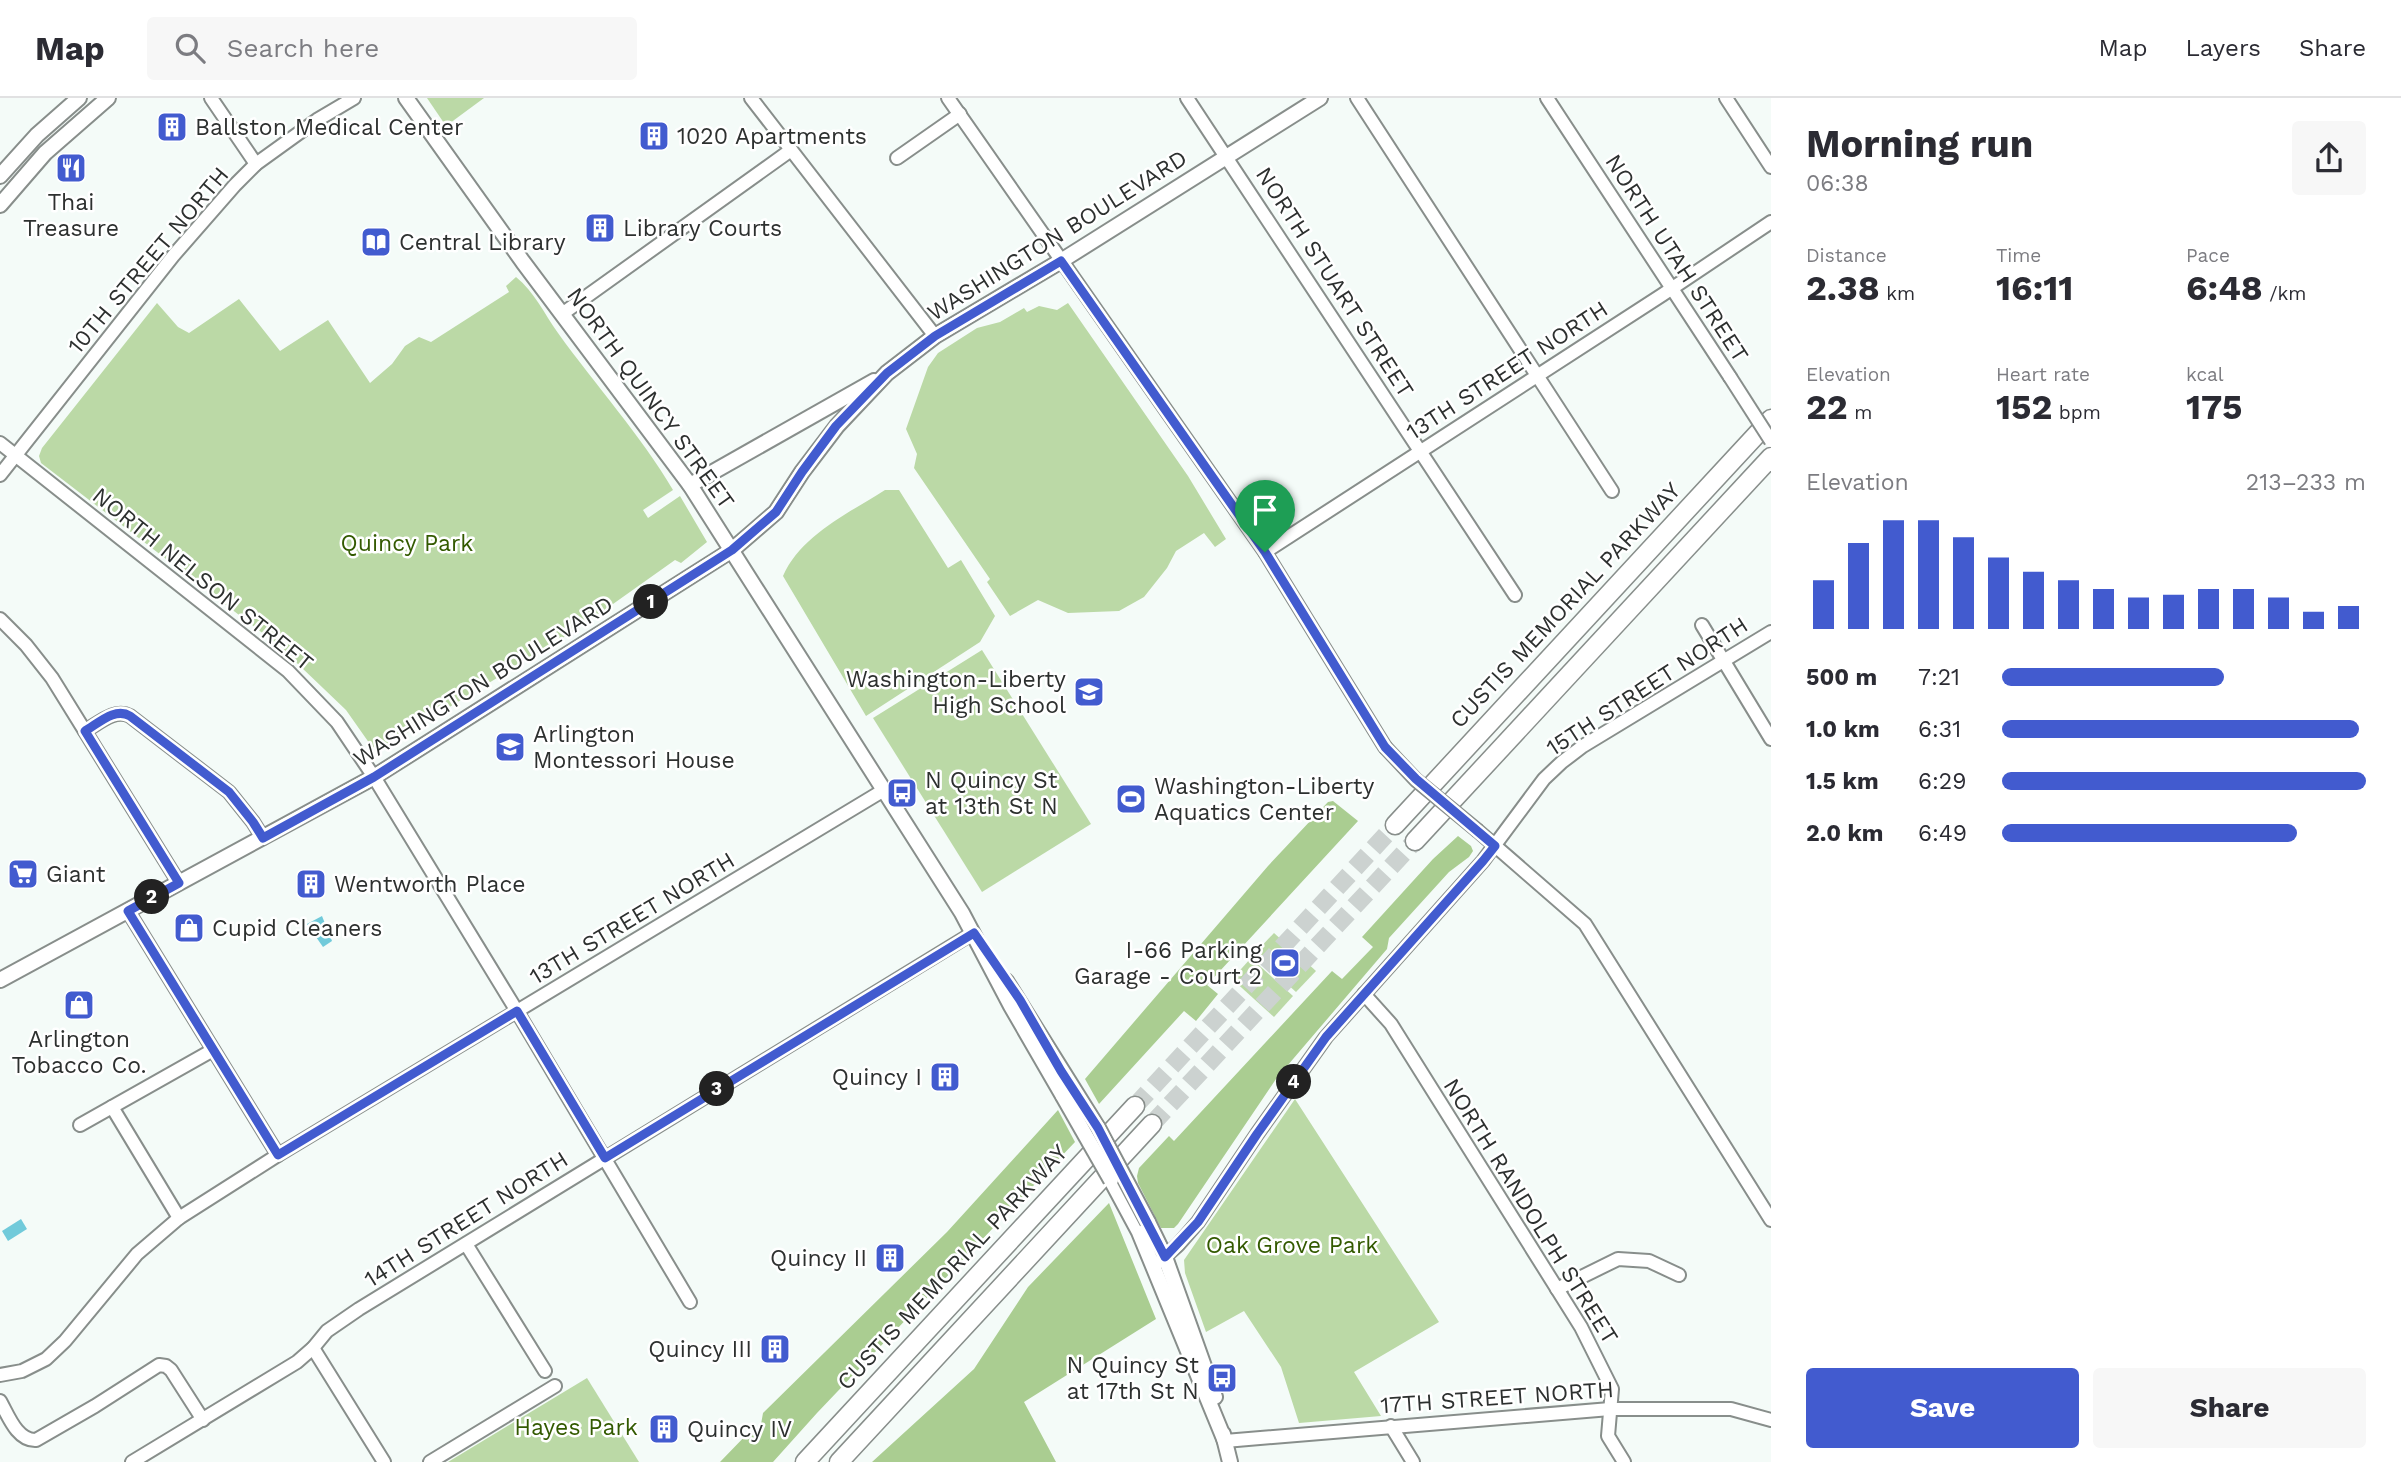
<!DOCTYPE html>
<html lang="en">
<head>
<meta charset="utf-8">
<style>
	body { margin:0; font-family:"Work Sans",sans-serif; background:#f7f7f7; color:#2b2b33; height:100vh; display:flex; flex-direction:column; font-size:26px; white-space:nowrap }
	* { box-sizing:border-box; margin:0 }
	p { font-size:23px; color:#7c7c81 }
	.icon { flex:none; width:38px; height:38px; fill:none; stroke:currentColor; stroke-width:2; stroke-linecap:round; stroke-linejoin:round }
	.map { position:relative; flex:1; overflow:hidden }
	.drawer { display:flex; flex-direction:column; background:#fff; width:630px }
	.drawer>* { flex:none }
	.pin { position:absolute; display:grid; place-items:center; width:60px; height:60px; color:#fff; margin:-72px -30px; border-radius:50% 50% 50% 0; rotate:-45deg; box-shadow:0 0 7px #0007 }
	.pin .icon { rotate:45deg }
	.km { position:absolute; width:35px; height:35px; margin:-18px; border-radius:50%; background:#222; color:#fff; font-size:19px; line-height:35px; text-align:center }
	.round { display:grid; place-items:center; flex:none; width:74px; height:74px; border-radius:7px; background:#f7f7f7 }
	.head { display:flex; align-items:center; justify-content:space-between; height:119px; padding:0 35px }
	h1 { font-size:38px; font-weight:700; line-height:52px }
	.metrics { display:grid; grid-template-columns:repeat(3,1fr); gap:10px; height:119px; padding:7px 35px }
	.metrics div { display:grid; align-content:center }
	.metrics b { font-size:35px; font-weight:700 }
	.metrics small { font-size:19px; font-weight:400 }
	.metrics p { font-size:19px }
	.chart { height:196px; padding:14px 35px }
	.chart p { display:flex; justify-content:space-between }
	.chart svg { width:100%; height:126px; margin-top:7px; stroke:#425bcf; stroke-width:6 }
	.primary-button { display:flex; gap:14px; margin-top:auto; padding:14px 35px }
	.primary-button a { flex:1; height:80px; border-radius:7px; background:#425bcf; color:#fff; font-size:28px; font-weight:700; line-height:80px; text-align:center }
	.primary-button a+a { background:#f7f7f7; color:#2b2b33 }
	ul { padding:0 35px; list-style:none; font-size:23px }
	li { display:grid; grid-template-columns:112px 84px 1fr; align-items:center; height:52px }
	li i { height:18px; border-radius:9px; background:#425bcf }
	header { display:flex; align-items:center; gap:42px; box-sizing:border-box; height:98px; padding:0 35px; background:#fff; border-bottom:2px solid #e1e1e2 }
	header strong { font-size:33px }
	nav { display:flex; gap:38px; margin-inline-start:auto; font-size:24px }
	.search { width:490px; height:63px; background:#f7f7f7; display:flex; align-items:center; gap:18px; box-sizing:border-box; padding:0 24px; border-radius:7px; color:#7c7c81; font-size:26px }
	main { display:flex; flex:1; min-height:0 }
	.map>svg:first-child { display:block }
	.green { fill:#bbd9a6 }
	.forest { fill:#aacd91 }
	.water { fill:#71cada }
	.lines { fill:none; stroke-linecap:round; stroke-linejoin:round }
	.highway-tunnel { stroke:#ccd2d0; stroke-width:18; stroke-dasharray:18 9; stroke-linecap:butt }
	.minor-casing { stroke:#888e8b; stroke-width:16 }
	.major-casing { stroke:#888e8b; stroke-width:18 }
	.highway-casing { stroke:#888e8b; stroke-width:21 }
	.minor { stroke:#fff; stroke-width:12 }
	.major { stroke:#fff; stroke-width:14 }
	.highway { stroke:#fff; stroke-width:18 }
	.minor-bridge-casing { stroke:#888e8b; stroke-width:16; stroke-linecap:butt }
	.major-bridge-casing { stroke:#888e8b; stroke-width:18; stroke-linecap:butt }
	.minor-bridge { stroke:#fff; stroke-width:12 }
	.major-bridge { stroke:#fff; stroke-width:14 }
	.route-casing { stroke:#fff; stroke-width:14 }
	.route { stroke:#425bcf; stroke-width:9 }
	.labels { text-anchor:middle; stroke-width:5; stroke-linejoin:round; paint-order:stroke }
	.poi-label { font-size:23px; fill:#2d302f; stroke:#fff; text-anchor:start }
	.street-label { font-size:23px; fill:#2d302f; stroke:#fff }
	.park-label { font-size:23px; fill:#335a00; stroke:#fff }
</style>
</head>
<body>
<header>
<strong>Map</strong>
<div class="search"><svg class="icon" aria-label="search" viewBox="0 0 24 24"><circle cx="10" cy="10" r="6"/><path d="M15 15l6 6"/></svg>Search here</div>
<nav><a>Map</a><a>Layers</a><a>Share</a></nav>
</header>
<main>
<div class="map">
<svg width="1771" height="1364" viewBox="0 0 1771 1364">
	<rect width="100%" height="100%" fill="#f4fbf8"/>
	<g class="green">
		<polygon points="427,0 484,0 446,28"/>
		<path d="M516,179C534,193 545,217 558,235C596,288 640,336 673,392L643,412L648,420L680,398L707,444L681,465L675,462L582,528L384,649L378,650L372,649L346,612L278,547L41,365L39,358L42,350L157,205L178,229L189,235L239,201L280,253L328,222L370,285L392,266L405,248L419,239L431,244L509,194L506,188Z"/>
		<polygon points="1068,205 1188,378 1226,441 1215,449 1204,435 1176,453 1167,470 1144,499 1119,513 1068,515 1038,502 1010,518 987,484 990,481 914,370 917,356 906,331 928,269 938,255 977,230 1000,224 1024,210 1027,214 1039,208 1057,212"/>
		<path d="M885,392H899L948,470L961,462L995,518L980,544L866,618L783,478C801,437 849,415 885,392Z"/>
		<polygon points="982,552 1091,726 982,794 873,620"/>
		<polygon points="1274,835 1316,873 1296,894 1254,856"/>
		<polygon points="1251,860 1293,898 1274,919 1232,881"/>
		<polygon points="1295,1001 1439,1224 1354,1274 1381,1318 1299,1325 1281,1269 1244,1213 1206,1234 1185,1175 1184,1162"/>
		<polygon points="587,1280 639,1364 448,1364"/>
	</g>
	<g class="forest">
		<polygon points="1333,703 1358,723 1207,887 1218,896 1196,923 1184,913 1099,1006 1085,981 1268,768 1328,704"/>
		<polygon points="1458,738 1471,748 1473,753 1469,759 1449,774 1389,840 1387,851 1276,981 1178,1126 1174,1130 1161,1130 1138,1085 1137,1078 1139,1070 1169,1038 1174,1043 1332,873 1342,881 1373,849 1362,839 1433,761"/>
		<polygon points="1058,1012 1075,1044 817,1315 773,1364 720,1364 750,1333 752,1334 760,1332 763,1315 947,1134"/>
		<polygon points="1109,1105 1156,1221 1024,1304 1056,1364 872,1364 974,1271 1028,1189"/>
	</g>
	<g class="water">
		<polygon points="322,818 332,843 323,849 307,826"/>
		<polygon points="21,1121 27,1131 8,1143 2,1133"/>
	</g>
	<g class="lines">
		<g class="highway-tunnel">
			<polyline points="1135,1008 1395,727"/>
			<polyline points="1152,1026 1415,743"/>
		</g>
		<g class="minor-casing">
			<g id="minor">
				<polyline points="211,0 256,66"/>
				<polyline points="751,0 935,238"/>
				<polyline points="948,0 1265,454 1385,649"/>
				<polyline points="1187,0 1515,497"/>
				<polyline points="1357,0 1612,393"/>
				<polyline points="1547,0 1730,279"/>
				<polyline points="1726,0 1771,69"/>
				<polyline points="897,60 960,16"/>
				<polyline points="562,216 791,52"/>
				<polyline points="0,345 288,573 337,624 374,679 512,905 690,1204"/>
				<polyline points="0,377 173,158 235,87 256,66 317,22 354,0"/>
				<polyline points="1265,454 1662,197 1771,124"/>
				<polyline points="0,521 26,547 52,580 179,785"/>
				<polyline points="1702,527 1771,641"/>
				<path d="M85,633C99,625 115,610 130,618L229,694L253,724L263,740"/>
				<polyline points="1478,733 1585,826 1771,1122"/>
				<polyline points="128,813 278,1057"/>
				<polyline points="1364,896 1391,926 1581,1229 1612,1291 1608,1338 1624,1364"/>
				<polyline points="112,1009 179,1120"/>
				<polyline points="80,1027 213,952"/>
				<polyline points="466,1146 545,1273"/>
				<polyline points="1159,1164 1178,1147 1198,1124 1257,1036 1326,939 1483,763 1544,681 1562,664 1583,648 1771,534"/>
				<polyline points="1557,1191 1618,1161 1649,1163 1679,1177"/>
				<polyline points="313,1250 384,1364"/>
				<polyline points="0,1277 22,1273 46,1261 65,1243 137,1156 179,1120 278,1057 884,692"/>
				<path d="M0,1303C8,1317 17,1343 36,1342L95,1308L159,1267L166,1268L171,1272L203,1322"/>
				<polyline points="1391,1328 1413,1364"/>
				<polyline points="1225,1343 1610,1311 1731,1311 1771,1322"/>
				<polyline points="132,1364 297,1264 313,1250 327,1233 359,1211 973,835"/>
				<polyline points="430,1364 555,1288"/>
			</g>
		</g>
		<g class="major-casing">
			<g id="major">
				<polyline points="406,0 523,164 690,387 962,815 1011,908 1063,998"/>
				<polyline points="0,78 37,37 79,0"/>
				<polyline points="0,107 45,55 108,0"/>
				<polyline points="690,387 874,283"/>
				<polyline points="0,882 374,679 732,452 776,414 802,374 837,328 887,275 935,238 1061,163 1320,0"/>
				<polyline points="1006,883 1098,1030"/>
				<polyline points="1111,1082 1139,1134 1225,1343"/>
				<polyline points="1148,1124 1165,1159 1215,1299"/>
				<polyline points="1223,1336 1230,1364"/>
			</g>
		</g>
		<g class="highway-casing">
			<g id="highway">
				<polyline points="1395,727 1771,321"/>
				<polyline points="1415,743 1771,359"/>
				<polyline points="805,1364 1135,1008"/>
				<polyline points="839,1364 1152,1026"/>
			</g>
		</g>
		<use href="#minor" class="minor"/>
		<use href="#major" class="major"/>
		<use href="#highway" class="highway"/>
		<g class="minor-bridge-casing">
			<g id="minor-bridge">
				<polyline points="1730,279 1771,343"/>
				<polyline points="1385,649 1416,682 1478,733"/>
			</g>
		</g>
		<g class="major-bridge-casing">
			<g id="major-bridge">
				<polyline points="1063,998 1111,1082"/>
				<polyline points="1098,1030 1148,1124"/>
			</g>
		</g>
		<use href="#minor-bridge" class="minor-bridge"/>
		<use href="#major-bridge" class="major-bridge"/>
	</g>
	<g class="lines">
		<g class="route-casing">
			<path id="route" d="M1061,163L1265,454L1385,649L1416,681L1495,748L1483,763L1326,939L1257,1036L1198,1124L1165,1159L1098,1030L1061,973L1020,902L974,835L605,1060L517,913L278,1057L128,813L179,785L85,633C99,625 115,609 130,618L229,694L253,724L263,740L374,679L732,452L776,414L802,374L836,328L887,275L935,238Z"/>
		</g>
		<use href="#route" class="route"/>
	</g>
	<defs>
		<g id="building-square" transform="scale(1.575)"><rect x="-9" y="-9" width="18" height="18" rx="4" fill="#425bcf" stroke="#fff"/><path d="M-4-6H4V6H1V3H-1V6H-4ZM-2.5-4.3h1.7v1.8h-1.7ZM.8-4.3h1.7v1.8H.8ZM-2.5-1h1.7V.8h-1.7ZM.8-1h1.7V.8H.8Z" fill="#fff"/></g>
		<g id="restaurant-square" transform="scale(1.575)"><rect x="-9" y="-9" width="18" height="18" rx="4" fill="#425bcf" stroke="#fff"/><path d="M-5-6h1v4h1v-4h1v4h1v-4h1v5L-1.5 .5V6h-2V.5L-5-1ZM5-6V6H3V1.5H1.5Q1.5-4 5-6Z" fill="#fff"/></g>
		<g id="library-square" transform="scale(1.575)"><rect x="-9" y="-9" width="18" height="18" rx="4" fill="#425bcf" stroke="#fff"/><path d="M-6-4Q-3-5.5-.7-3.5V5Q-3 3-6 4ZM6-4Q3-5.5 .7-3.5V5Q3 3 6 4Z" fill="#fff"/></g>
		<g id="school-square" transform="scale(1.575)"><rect x="-9" y="-9" width="18" height="18" rx="4" fill="#425bcf" stroke="#fff"/><path d="M0-5L7-2L0 1L-7-2ZM-4 1L0 2.5L4 1V4Q0 6-4 4Z" fill="#fff"/></g>
		<g id="bus-square" transform="scale(1.575)"><rect x="-9" y="-9" width="18" height="18" rx="4" fill="#425bcf" stroke="#fff"/><path d="M-5-6H5V4H4V6H2V4H-2V6H-4V4H-5ZM-3.5-4V0h7V-4ZM-3.5 1.2v1.5H-2V1.2ZM2 1.2v1.5H3.5V1.2Z" fill="#fff"/></g>
		<g id="stadium-square" transform="scale(1.575)"><rect x="-9" y="-9" width="18" height="18" rx="4" fill="#425bcf" stroke="#fff"/><path d="M0-5a6.5 5 0 1 0 0 10a6.5 5 0 1 0 0-10ZM-3.5-1.8h7v3.6h-7Z" fill="#fff"/></g>
		<g id="supermarket-square" transform="scale(1.575)"><rect x="-9" y="-9" width="18" height="18" rx="4" fill="#425bcf" stroke="#fff"/><path d="M-6-5.5h2.5l.6 2H6L4.5 2H-2.5L-4.4-4H-6ZM-1.5 3.2a1.3 1.3 0 1 0 .1 0ZM3 3.2a1.3 1.3 0 1 0 .1 0Z" fill="#fff"/></g>
		<g id="shop-square" transform="scale(1.575)"><rect x="-9" y="-9" width="18" height="18" rx="4" fill="#425bcf" stroke="#fff"/><path d="M-5-2.5h2.3a2.7 3.5 0 0 1 5.4 0H5L5.5 6h-11ZM-1.5-2.5h3a1.5 2.3 0 0 0-3 0Z" fill="#fff"/></g>
	</defs>
	<g fill-rule="evenodd">
		<use href="#building-square" x="172" y="29"/>
		<use href="#building-square" x="654" y="38"/>
		<use href="#restaurant-square" x="71" y="70"/>
		<use href="#building-square" x="600" y="130"/>
		<use href="#library-square" x="376" y="144"/>
		<use href="#school-square" x="1089" y="594"/>
		<use href="#school-square" x="510" y="649"/>
		<use href="#bus-square" x="902" y="695"/>
		<use href="#stadium-square" x="1131" y="701"/>
		<use href="#supermarket-square" x="23" y="776"/>
		<use href="#building-square" x="311" y="786"/>
		<use href="#shop-square" x="189" y="830"/>
		<use href="#stadium-square" x="1285" y="865"/>
		<use href="#shop-square" x="79" y="907"/>
		<use href="#building-square" x="945" y="979"/>
		<use href="#building-square" x="890" y="1160"/>
		<use href="#building-square" x="775" y="1251"/>
		<use href="#bus-square" x="1222" y="1280"/>
		<use href="#building-square" x="664" y="1331"/>
	</g>
	<g class="labels">
		<g class="poi-label">
			<text x="195" y="37">Ballston Medical Center</text>
			<text x="677" y="46">1020 Apartments</text>
			<text x="71" y="112" text-anchor="middle">Thai<tspan x="71" dy="26">Treasure</tspan></text>
			<text x="623" y="138">Library Courts</text>
			<text x="399" y="152">Central Library</text>
			<text x="1066" y="589" text-anchor="end">Washington-Liberty<tspan x="1066" dy="26">High School</tspan></text>
			<text x="533" y="644">Arlington<tspan x="533" dy="26">Montessori House</tspan></text>
			<text x="925" y="690">N Quincy St<tspan x="925" dy="26">at 13th St N</tspan></text>
			<text x="1154" y="696">Washington-Liberty<tspan x="1154" dy="26">Aquatics Center</tspan></text>
			<text x="46" y="784">Giant</text>
			<text x="334" y="794">Wentworth Place</text>
			<text x="212" y="838">Cupid Cleaners</text>
			<text x="1262" y="860" text-anchor="end">I-66 Parking<tspan x="1262" dy="26">Garage - Court 2</tspan></text>
			<text x="79" y="949" text-anchor="middle">Arlington<tspan x="79" dy="26">Tobacco Co.</tspan></text>
			<text x="922" y="987" text-anchor="end">Quincy I</text>
			<text x="867" y="1168" text-anchor="end">Quincy II</text>
			<text x="752" y="1259" text-anchor="end">Quincy III</text>
			<text x="1199" y="1275" text-anchor="end">N Quincy St<tspan x="1199" dy="26">at 17th St N</tspan></text>
			<text x="687" y="1339">Quincy IV</text>
		</g>
		<g class="street-label">
			<text transform="translate(1057 137) rotate(-32)" y="8">WASHINGTON BOULEVARD</text>
			<text transform="translate(1677 160) rotate(57)" y="8">NORTH UTAH STREET</text>
			<text transform="translate(148 162) rotate(-50)" y="8">10TH STREET NORTH</text>
			<text transform="translate(1335 184) rotate(57)" y="8">NORTH STUART STREET</text>
			<text transform="translate(1507 272) rotate(-33)" y="8">13TH STREET NORTH</text>
			<text transform="translate(651 300) rotate(54)" y="8">NORTH QUINCY STREET</text>
			<text transform="translate(203 481) rotate(39)" y="8">NORTH NELSON STREET</text>
			<text transform="translate(1565 507) rotate(-47)" y="8">CUSTIS MEMORIAL PARKWAY</text>
			<text transform="translate(483 583) rotate(-32)" y="8">WASHINGTON BOULEVARD</text>
			<text transform="translate(1647 588) rotate(-33)" y="8">15TH STREET NORTH</text>
			<text transform="translate(632 820) rotate(-31)" y="8">13TH STREET NORTH</text>
			<text transform="translate(1531 1113) rotate(58)" y="8">NORTH RANDOLPH STREET</text>
			<text transform="translate(466 1121) rotate(-32)" y="8">14TH STREET NORTH</text>
			<text transform="translate(952 1169) rotate(-47)" y="8">CUSTIS MEMORIAL PARKWAY</text>
			<text transform="translate(1497 1299) rotate(-4)" y="8">17TH STREET NORTH</text>
		</g>
		<g class="park-label">
			<text x="407" y="453">Quincy Park</text>
			<text x="1292" y="1155">Oak Grove Park</text>
			<text x="576" y="1337">Hayes Park</text>
		</g>
	</g>
</svg>
<div class="pin" style="left:1265px;top:454px;background:#1e9e55"><svg class="icon" aria-label="arrive" viewBox="0 0 24 24"><path d="M6 21V4h12l-3 4 3 4H6"/></svg></div>
<b class="km" style="left:651px;top:504px">1</b>
<b class="km" style="left:152px;top:799px">2</b>
<b class="km" style="left:717px;top:991px">3</b>
<b class="km" style="left:1294px;top:984px">4</b>
</div>
<section class="drawer">
<div class="head"><div><h1>Morning run</h1><p>06:38</p></div><a class="round"><svg class="icon" aria-label="share" viewBox="0 0 24 24"><path d="M12 15V3M7 8l5-5 5 5M5 13v7h14v-7"/></svg></a></div>
<div class="metrics">
<div><p>Distance</p><b>2.38<small> km</small></b></div>
<div><p>Time</p><b>16:11</b></div>
<div><p>Pace</p><b>6:48<small> /km</small></b></div>
</div>
<div class="metrics">
<div><p>Elevation</p><b>22<small> m</small></b></div>
<div><p>Heart rate</p><b>152<small> bpm</small></b></div>
<div><p>kcal</p><b>175</b></div>
</div>
<div class="chart"><p><span>Elevation</span>213–233 m</p>
<svg viewBox="0 0 160 44" preserveAspectRatio="none"><path d="M5 44V27M15 44V14M25 44V6M35 44V6M45 44V12M55 44V19M65 44V24M75 44V27M85 44V30M95 44V33M105 44V32M115 44V30M125 44V30M135 44V33M145 44V38M155 44V36"/></svg>
</div>
<ul>
<li><b>500 m</b>7:21<i style="width:61%"></i></li>
<li><b>1.0 km</b>6:31<i style="width:98%"></i></li>
<li><b>1.5 km</b>6:29<i style="width:100%"></i></li>
<li><b>2.0 km</b>6:49<i style="width:81%"></i></li>
</ul>
<div class="primary-button"><a>Save</a><a>Share</a></div>
</section>
</main>
</body>
</html>
